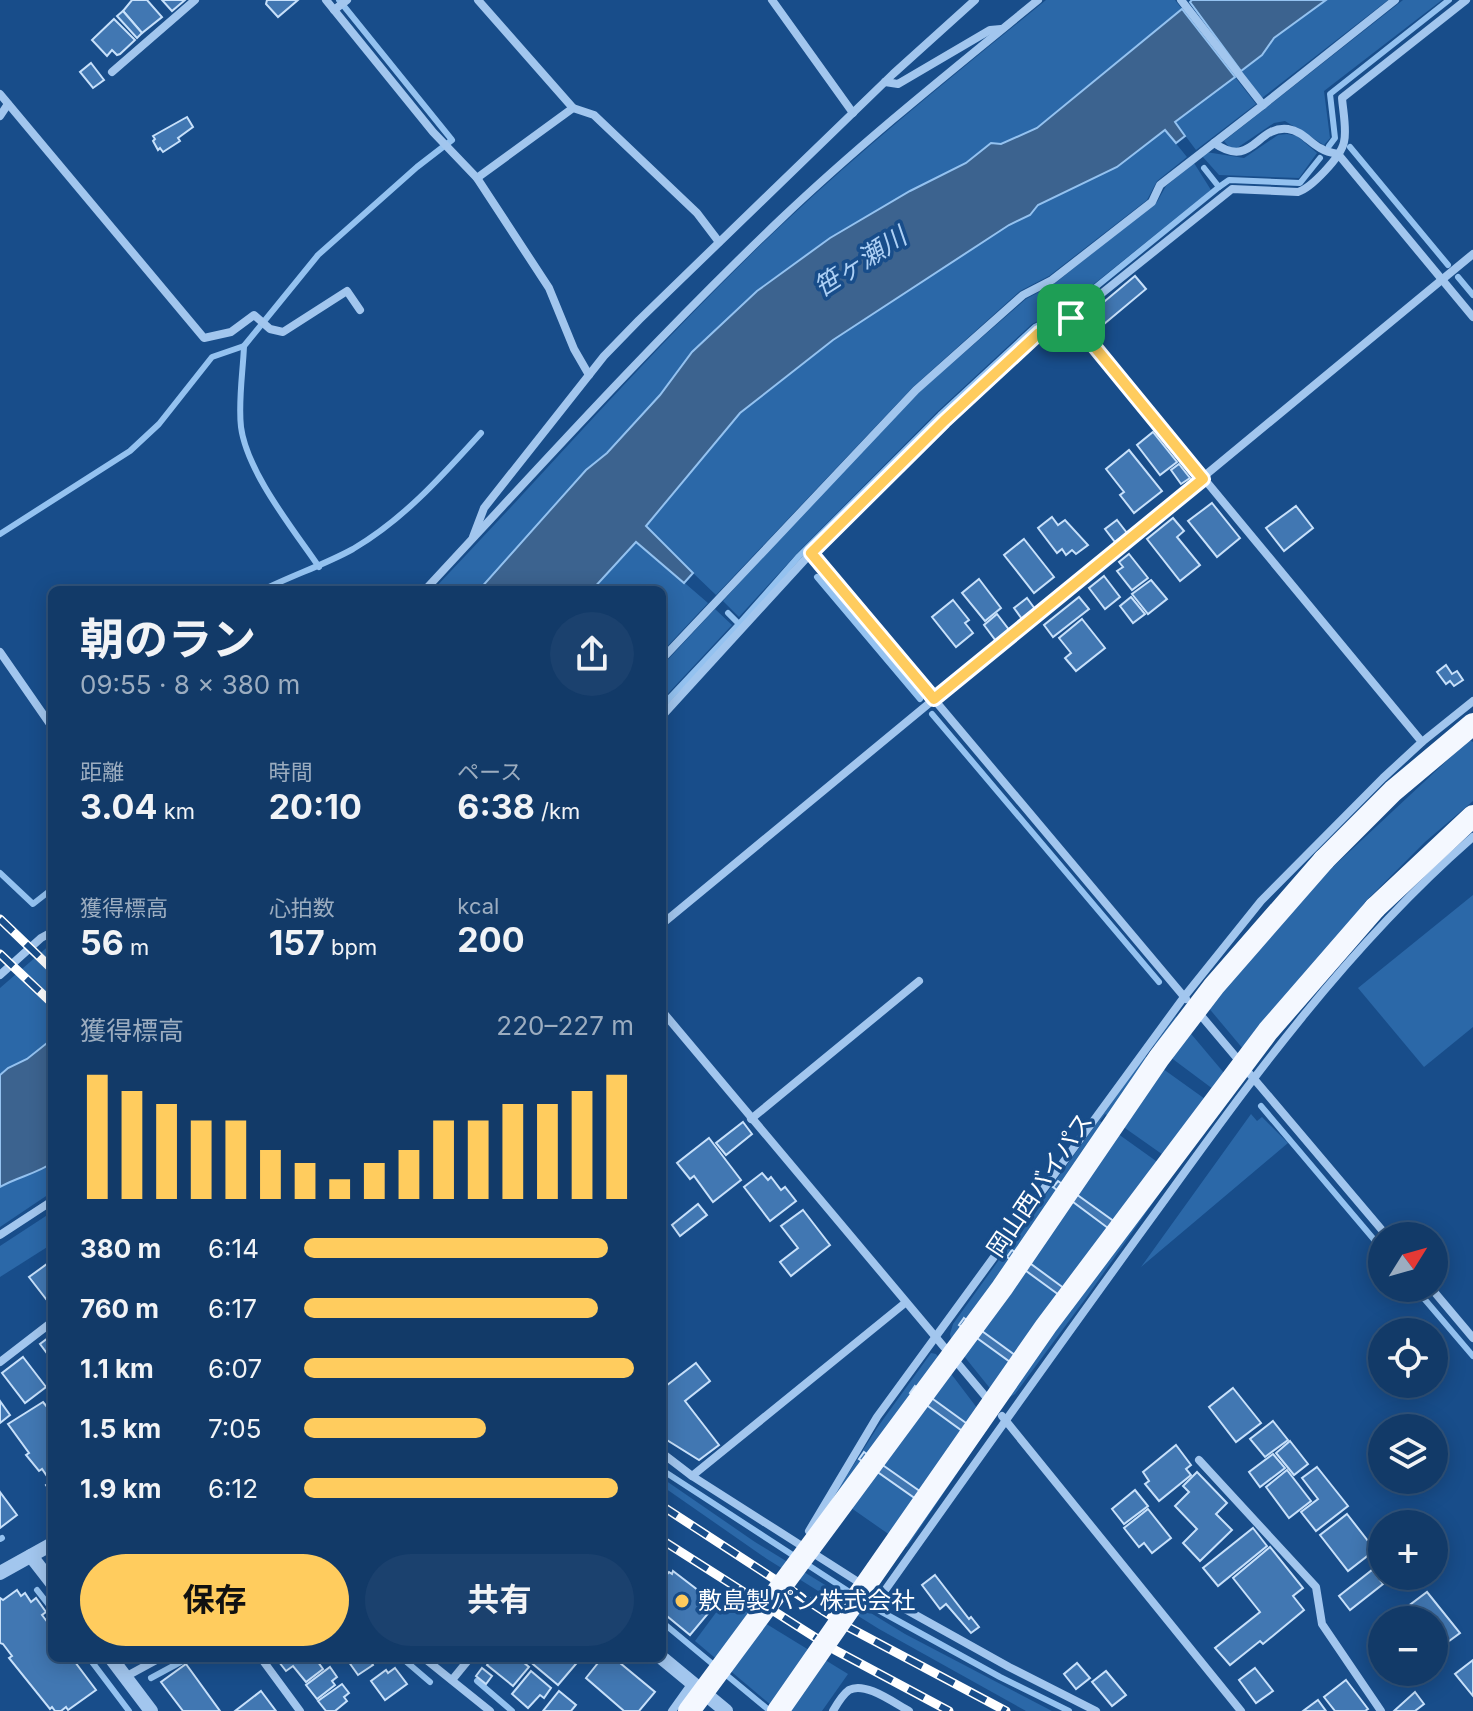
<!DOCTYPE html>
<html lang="ja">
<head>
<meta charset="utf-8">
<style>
	body { margin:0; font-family:Inter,"Noto Sans JP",sans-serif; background:#1b416e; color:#f1f3f6; height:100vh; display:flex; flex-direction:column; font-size:30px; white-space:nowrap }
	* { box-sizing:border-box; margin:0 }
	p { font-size:26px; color:#9cadc0 }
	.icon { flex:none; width:44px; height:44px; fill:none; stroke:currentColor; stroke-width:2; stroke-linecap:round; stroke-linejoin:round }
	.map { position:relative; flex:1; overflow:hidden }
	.side { position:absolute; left:48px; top:586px; width:618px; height:1076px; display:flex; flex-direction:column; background:#123a68; border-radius:12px; box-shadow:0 4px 20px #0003,0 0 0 2px #31547c }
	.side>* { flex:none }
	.needle { width:52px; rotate:53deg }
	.buttons { position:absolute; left:1368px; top:1222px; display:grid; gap:16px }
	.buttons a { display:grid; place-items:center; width:80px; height:80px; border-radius:50%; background:#123a68; box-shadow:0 4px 20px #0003,0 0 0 2px #31547c; font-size:40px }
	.pin { position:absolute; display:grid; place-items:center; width:68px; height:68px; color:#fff; margin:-34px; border-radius:16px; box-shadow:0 4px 12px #0006 }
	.round { display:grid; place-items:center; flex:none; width:84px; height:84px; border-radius:42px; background:#1b416e }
	.headline { display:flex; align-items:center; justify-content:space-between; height:136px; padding:0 32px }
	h1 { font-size:44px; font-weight:700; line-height:60px }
	.metrics { display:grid; grid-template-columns:repeat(3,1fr); gap:12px; height:136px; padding:8px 32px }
	.metrics div { display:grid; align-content:center }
	.metrics b { font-size:34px; font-weight:700 }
	.metrics small { font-size:22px; font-weight:400 }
	.metrics p { font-size:22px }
	.chart { height:224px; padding:16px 32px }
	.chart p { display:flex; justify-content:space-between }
	.chart svg { width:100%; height:144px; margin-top:8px; stroke:#ffcc5e; stroke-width:6 }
	.button { display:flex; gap:16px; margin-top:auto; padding:16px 32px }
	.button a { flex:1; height:92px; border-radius:48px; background:#ffcc5e; color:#111; font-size:32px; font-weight:700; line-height:92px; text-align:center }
	.button a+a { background:#1b416e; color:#f1f3f6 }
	ul { padding:0 32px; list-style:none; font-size:26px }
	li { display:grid; grid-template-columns:128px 96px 1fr; align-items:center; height:60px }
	li i { height:20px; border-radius:10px; background:#ffcc5e }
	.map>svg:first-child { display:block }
	.green { fill:#2b68a8; fill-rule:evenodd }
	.water { fill:#3c638f; stroke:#94c2f0; stroke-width:2 }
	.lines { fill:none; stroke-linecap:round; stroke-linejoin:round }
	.stream { stroke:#94c2f0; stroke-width:6 }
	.building { fill:#4177b2; stroke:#c7e0fa; stroke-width:2 }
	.minor { stroke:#a2c6ee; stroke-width:8 }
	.tertiary { stroke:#a2c6ee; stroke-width:14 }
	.trunk { stroke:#f4f8ff; stroke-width:22 }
	.rail-casing { stroke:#fff; stroke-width:9 }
	.rail { stroke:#184d8a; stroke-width:6; stroke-dasharray:18; stroke-linecap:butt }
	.trunk-bridge { stroke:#f4f8ff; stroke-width:22 }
	.route-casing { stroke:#fff; stroke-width:16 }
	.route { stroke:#ffcc5e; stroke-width:10 }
	.poi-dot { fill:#ffcc5e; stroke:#184d8a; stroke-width:3 }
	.labels { text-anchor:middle; stroke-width:7; stroke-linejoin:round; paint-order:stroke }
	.street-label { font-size:24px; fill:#fff; stroke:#184d8a }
	.poi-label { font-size:24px; fill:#fff; stroke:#184d8a; text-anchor:start }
	.water-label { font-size:26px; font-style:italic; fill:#add0f5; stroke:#184d8a }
</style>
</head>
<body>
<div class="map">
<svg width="1473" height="1711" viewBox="0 0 1473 1711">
	<rect width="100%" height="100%" fill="#184d8a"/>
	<g class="green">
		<path d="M1046,0H1175L1182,9L1037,128L1000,144L991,143L966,163L910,191L830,238L757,291L692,352L660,395L607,453L586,470L479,590H433C551,467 662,337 786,221C869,143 958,72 1046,0Z"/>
		<polygon points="1326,0 1388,0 1262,98 1241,71 1262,55 1274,38"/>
		<polygon points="1403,0 1442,0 1324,91 1330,138 1324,145 1285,121 1274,123 1237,148 1230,148 1224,141"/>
		<polygon points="1235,77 1256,104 1196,150 1175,122"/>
		<polygon points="1165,130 1187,157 1157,181 1147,200 1049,276 1020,291 913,387 716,595 645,527 740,413 833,340 1009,225 1030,215 1038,205 1117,167"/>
		<polygon points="1287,134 1297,136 1317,153 1299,178 1219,175 1202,156 1206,152 1244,158 1278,135"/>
		<polygon points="1194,163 1211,190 1064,308 1032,324 937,412 802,548 739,617 723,601 786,531 919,392 1026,299 1054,284 1157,202 1166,186"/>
		<polygon points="636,541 708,603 662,652 662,590 592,590"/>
		<polygon points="715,609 732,625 662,700 662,666"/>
		<polygon points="1469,740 1473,742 1473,801 1425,842 1365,902 1254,1062 1197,994"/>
		<polygon points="1473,895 1473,1027 1424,1067 1358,988"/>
		<polygon points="52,943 52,1039 27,1059 8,1068 0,1075 0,988"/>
		<polygon points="1176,1016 1235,1086 1225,1098 1154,1045"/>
		<path d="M1145,1056L1219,1109L1086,1298L1015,1394L1010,1397L993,1392L951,1340L950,1334L953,1324ZM1105,1114L1176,1164L1170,1171L1100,1121ZM1058,1181L1125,1229L1120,1237L1053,1188Z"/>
		<polygon points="1251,1114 1257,1121 1262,1117 1288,1143 1141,1267"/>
		<path d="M52,1163V1192L0,1227V1187C17,1177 36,1174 52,1163Z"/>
		<polygon points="52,1212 52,1244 0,1277 0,1246"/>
		<path d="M931,1353L936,1354L990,1425L907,1547L834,1496L877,1428ZM864,1452L930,1499L925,1506L860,1459Z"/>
		<polygon points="662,1478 755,1542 905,1634 1052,1711 1026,1711 879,1629 767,1559 662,1486"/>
		<polygon points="726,1599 848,1674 822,1711 778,1711 695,1641"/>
	</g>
	<g class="water">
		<polygon points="1192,0 1326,0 1274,38 1262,55 1241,71 1190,2"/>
		<polygon points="1182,9 1235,77 1175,122 1185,136 1176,143 1165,130 1117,167 1038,205 1030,215 1009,225 833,340 740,413 646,526 693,573 684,583 636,542 592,590 479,590 586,470 607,453 660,395 692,352 757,291 830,238 910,191 966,163 991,143 1001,144 1037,128"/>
		<path d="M52,1039V1163C36,1174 17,1177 0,1187V1075L8,1068L27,1059Z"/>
	</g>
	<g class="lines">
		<g class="stream">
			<polyline points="1329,146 1335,138 1330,94 1449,0"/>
			<polyline points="1350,147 1448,265"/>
			<polyline points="1204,168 1219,187 1229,180 1300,183 1320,158"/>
			<polyline points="1458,277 1473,295"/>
			<path d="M244,346C243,372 238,401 241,427C247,472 293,529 319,567"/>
			<polyline points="0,534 130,451 159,424 212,357 244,346 318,255 417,167 452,140 339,0"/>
			<polyline points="817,577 920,699"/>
			<path d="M263,590C293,575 324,565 353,549C404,519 442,476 481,433"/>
			<polyline points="728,613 739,624 799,556 940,415 1035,327 1065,312 1219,187"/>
			<polyline points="662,706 739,624"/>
			<polyline points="932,714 1159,982"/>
			<polyline points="0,873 33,904 52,889"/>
			<polyline points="1261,1106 1382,1249"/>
			<polyline points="1415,1288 1473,1356"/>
			<polyline points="662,1470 871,1606 1000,1677 1069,1711"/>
			<polyline points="0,1539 2,1538"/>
			<polyline points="37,1590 52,1609"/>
			<polyline points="662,1622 715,1666"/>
			<polyline points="89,1658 129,1711"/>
			<polyline points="402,1658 430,1682"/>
			<polyline points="724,1673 770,1711"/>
			<polyline points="151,1678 188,1658"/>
			<polyline points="477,1681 512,1711"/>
		</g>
	</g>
	<g class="building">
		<polygon points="132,0 147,0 162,17 142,33 123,11"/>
		<polygon points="162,0 185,0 172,11"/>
		<polygon points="267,0 298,0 278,17 266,4"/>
		<polygon points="123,11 142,33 137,38 117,16"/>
		<polygon points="114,19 135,40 120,54 117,55 112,50 107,56 92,40"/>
		<polygon points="91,63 104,80 93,88 80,72"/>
		<polygon points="187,117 193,127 178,138 180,141 163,152 160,148 158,150 153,141 155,139 153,136"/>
		<polygon points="1135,276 1146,289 1092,334 1081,321"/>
		<polygon points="1153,432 1177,462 1160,475 1137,445"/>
		<polygon points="1129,450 1162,491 1134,513 1120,495 1124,492 1106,469"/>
		<polygon points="1179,464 1190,478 1181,484 1171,470"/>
		<polygon points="1212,503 1240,538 1217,557 1188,521"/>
		<polygon points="1296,506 1313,528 1284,551 1266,528"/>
		<polygon points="1052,517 1058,525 1065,520 1088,545 1076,554 1072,550 1066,555 1062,549 1057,553 1038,528"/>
		<polygon points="1173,518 1184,531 1177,537 1200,565 1180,581 1147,539"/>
		<polygon points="1117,520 1127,533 1115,542 1105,529"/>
		<polygon points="1024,539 1054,577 1034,593 1004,555"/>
		<polygon points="1129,554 1148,578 1132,590 1117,571 1123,567 1119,562"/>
		<polygon points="1104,576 1120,597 1105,609 1089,588"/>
		<polygon points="979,579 1001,608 985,621 962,593"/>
		<polygon points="1151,580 1167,599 1148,614 1132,594"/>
		<polygon points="1079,597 1089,609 1053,637 1044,625"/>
		<polygon points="1131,597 1145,614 1133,623 1120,606"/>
		<polygon points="1027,598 1035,609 1022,619 1014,608"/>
		<polygon points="953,600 969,620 965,623 973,633 956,647 932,617"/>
		<polygon points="997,614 1010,631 996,641 984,625"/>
		<polygon points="1082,619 1105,648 1076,671 1065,658 1071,653 1059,638"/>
		<polygon points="1446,665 1452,674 1457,671 1463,680 1454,686 1450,681 1446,684 1437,672"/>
		<polygon points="743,1122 752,1134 726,1155 716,1143"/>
		<polygon points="709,1138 741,1180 713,1202 694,1176 690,1179 677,1163"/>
		<polygon points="762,1173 768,1180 771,1177 781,1190 785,1187 796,1201 770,1221 744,1187"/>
		<polygon points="1058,1181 1126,1230 1120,1237 1053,1187"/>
		<polygon points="698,1204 707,1215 680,1236 672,1225"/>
		<polygon points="803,1210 830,1245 791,1276 780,1262 798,1248 781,1226"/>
		<polygon points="1012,1250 1076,1297 1070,1303 1007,1257"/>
		<polygon points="51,1261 52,1295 46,1299 29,1277"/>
		<polygon points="964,1318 1026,1363 1021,1370 959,1325"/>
		<polygon points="52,1335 52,1360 40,1344"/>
		<polygon points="23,1357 46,1387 25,1403 2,1373"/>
		<polygon points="696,1363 710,1381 685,1401 719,1445 699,1460 662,1437 662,1389"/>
		<polygon points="915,1386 977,1431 972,1438 910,1393"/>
		<polygon points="1233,1388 1261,1423 1236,1442 1209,1407"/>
		<polygon points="0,1401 10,1415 0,1423"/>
		<polygon points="43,1402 52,1413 52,1494 46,1485 51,1482 42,1469 39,1471 26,1455 29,1453 8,1424"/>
		<polygon points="1273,1421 1288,1440 1265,1457 1250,1439"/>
		<polygon points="1290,1441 1308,1464 1294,1475 1276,1453"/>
		<polygon points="1176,1445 1191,1465 1186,1469 1191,1475 1159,1501 1145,1484 1149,1481 1143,1472"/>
		<polygon points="864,1452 931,1499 926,1506 859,1459"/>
		<polygon points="1273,1454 1285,1468 1260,1487 1249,1472"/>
		<polygon points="1317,1467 1348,1506 1316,1531 1301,1512 1318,1499 1302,1478"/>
		<polygon points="1287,1470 1311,1501 1289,1518 1266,1487"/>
		<polygon points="1197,1472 1227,1503 1216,1514 1232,1530 1200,1561 1183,1543 1197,1529 1175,1506 1189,1492 1183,1486"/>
		<polygon points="1135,1490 1148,1506 1124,1524 1112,1509"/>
		<polygon points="0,1492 17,1515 0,1528"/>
		<polygon points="1148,1509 1171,1538 1152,1553 1144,1543 1139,1547 1124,1528"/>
		<polygon points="1347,1514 1375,1550 1348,1571 1320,1535"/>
		<polygon points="1253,1528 1267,1546 1218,1586 1203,1568"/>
		<polygon points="1270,1547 1303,1588 1293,1596 1304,1610 1263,1644 1260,1641 1230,1665 1215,1648 1260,1612 1233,1578"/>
		<polygon points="1372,1570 1383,1584 1350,1610 1339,1596"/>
		<polygon points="673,1571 716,1604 690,1635 662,1612 662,1580 669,1572 672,1574"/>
		<polygon points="935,1575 969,1619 971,1617 979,1627 971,1633 946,1604 940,1609 922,1585"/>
		<polygon points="17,1590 21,1596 25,1593 31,1602 36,1598 46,1612 42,1615 52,1628 52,1658 72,1658 96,1690 68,1710 66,1707 61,1711 55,1711 52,1707 50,1709 9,1658 12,1656 3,1644 0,1643 0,1598 3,1600"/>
		<polygon points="1427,1592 1460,1633 1441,1647 1434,1639 1434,1620 1411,1620 1403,1610"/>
		<polygon points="284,1658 315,1658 323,1669 306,1682 293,1666 286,1671 279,1662"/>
		<polygon points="346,1658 375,1658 371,1662 373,1665 358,1675"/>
		<polygon points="492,1658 518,1658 529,1667 513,1686 487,1665"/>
		<polygon points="529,1658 581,1658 558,1685 528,1660"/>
		<polygon points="602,1658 614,1658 655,1692 639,1711 624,1711 586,1678"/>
		<polygon points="1473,1660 1473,1696 1455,1674"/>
		<polygon points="1077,1663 1090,1678 1076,1689 1064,1674"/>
		<polygon points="186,1664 220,1711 183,1711 161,1682"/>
		<polygon points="330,1667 337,1677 332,1681 335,1685 317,1699 306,1685"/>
		<polygon points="395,1668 407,1684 385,1700 371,1681 386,1670 388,1673"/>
		<polygon points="482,1668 492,1676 486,1684 476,1676"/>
		<polygon points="1255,1668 1273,1691 1256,1703 1239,1680"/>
		<polygon points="531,1671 551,1688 544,1698 540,1695 528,1708 512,1694"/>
		<polygon points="1106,1671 1126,1695 1112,1706 1092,1682"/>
		<polygon points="1346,1680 1368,1709 1365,1711 1335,1711 1324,1697"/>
		<polygon points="342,1684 349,1693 344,1697 347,1701 335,1711 326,1711 318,1701"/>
		<polygon points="261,1691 276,1711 235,1711"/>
		<polygon points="559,1691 576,1705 571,1711 543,1711"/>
		<polygon points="1415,1692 1424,1704 1415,1711 1394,1711"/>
		<polygon points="1318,1700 1326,1711 1303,1711"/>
	</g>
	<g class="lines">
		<g class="minor">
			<polyline points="326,0 433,132 477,178 549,288 574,349 589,375"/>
			<polyline points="478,0 573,108"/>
			<polyline points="772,0 853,113"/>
			<polyline points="334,10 347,0"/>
			<polyline points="112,72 195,0"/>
			<polyline points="885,82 898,84 990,30 1001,29"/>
			<polyline points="0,94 204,338 231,332 254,315 270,329 283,332 347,291 360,310"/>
			<polyline points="1263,105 1395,0"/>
			<polyline points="0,116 8,104"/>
			<path d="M1214,143C1253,170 1256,125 1288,129C1302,131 1309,142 1320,148C1325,151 1332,153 1338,154L1473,317"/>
			<polyline points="477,178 573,108 594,115 697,213 719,242"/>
			<polyline points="1071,318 1422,742"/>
			<polyline points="473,537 484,508 604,356 639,320 893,74 975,0"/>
			<polyline points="811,553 1186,999"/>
			<path d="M425,590C541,465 657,337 781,219C862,142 951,71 1038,0"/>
			<polyline points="0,652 52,727"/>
			<polyline points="662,659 916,390 1023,295 1052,280 1152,202 1160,185 1263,105 1181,0"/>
			<path d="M662,716L811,553L944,421L1039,333L1071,318L1232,189L1298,192C1311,188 1341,157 1344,142C1347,130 1343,111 1342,98L1466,0"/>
			<polyline points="662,924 1473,254"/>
			<polyline points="0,975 41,938 52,932"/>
			<polyline points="662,1011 991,1403"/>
			<polyline points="1198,1012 1241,1063"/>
			<polyline points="1249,1073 1387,1236"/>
			<polyline points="751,1119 919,981"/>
			<polyline points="0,1235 52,1201"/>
			<polyline points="1431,1288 1473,1338"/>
			<polyline points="0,1362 52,1322"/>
			<polyline points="1002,1416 1241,1711"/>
			<polyline points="662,1453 692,1476 863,1585"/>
			<polyline points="1199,1460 1316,1587 1322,1624 1381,1711"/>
			<polyline points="692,1476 905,1303"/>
			<polyline points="809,1531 877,1417 1184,997 1261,901 1383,778 1422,742 1473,701"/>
			<polyline points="878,1594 1009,1667 1096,1711"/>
			<path d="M881,1596C971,1469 1061,1342 1153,1216C1250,1081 1347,947 1473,837"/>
			<polyline points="261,1658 300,1711"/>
			<polyline points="424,1658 490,1711"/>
			<polyline points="125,1677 160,1658"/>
			<polyline points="452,1680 470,1658"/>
			<polyline points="672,1711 692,1683"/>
			<path d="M833,1711C837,1704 842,1695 849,1690C865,1681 894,1703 909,1711"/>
		</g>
		<g class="tertiary">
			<polyline points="31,1556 52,1583"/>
			<polyline points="0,1573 52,1544"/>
			<polyline points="111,1658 151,1711"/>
			<polyline points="662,1658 726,1711"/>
		</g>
		<g class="trunk">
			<polyline points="1324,860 1393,791 1473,724"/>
			<polyline points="1375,908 1473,816"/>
		</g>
		<g class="rail-casing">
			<g id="rail">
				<polyline points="0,919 52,969"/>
				<polyline points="0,954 52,1003"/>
				<polyline points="662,1506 848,1627 1006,1711"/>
				<polyline points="662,1540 835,1650 949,1711"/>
			</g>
		</g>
		<use href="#rail" class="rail"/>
		<g class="trunk-bridge">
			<polyline points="689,1711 1002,1288 1159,1058 1214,986 1324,860"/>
			<polyline points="778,1711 1046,1326 1268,1031 1375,908"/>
		</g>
	</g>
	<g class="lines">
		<g class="route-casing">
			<polygon id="route" points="1071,318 1203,479 934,699 811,553 944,421 1039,333"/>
		</g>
		<use href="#route" class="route"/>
	</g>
	<circle class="poi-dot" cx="682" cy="1601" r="8"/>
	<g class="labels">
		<g class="street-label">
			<text transform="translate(1040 1185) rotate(-56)" y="8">岡山西バイパス</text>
		</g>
		<g class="poi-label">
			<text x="698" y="1609">敷島製パン株式会社</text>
		</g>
		<g class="water-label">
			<text transform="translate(860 262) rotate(-33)" y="9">笹ヶ瀬川</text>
		</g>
	</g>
</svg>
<div class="buttons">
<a><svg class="needle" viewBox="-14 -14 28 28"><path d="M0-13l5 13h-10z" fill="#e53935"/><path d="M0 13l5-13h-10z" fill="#9cadc0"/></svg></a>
<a><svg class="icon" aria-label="locate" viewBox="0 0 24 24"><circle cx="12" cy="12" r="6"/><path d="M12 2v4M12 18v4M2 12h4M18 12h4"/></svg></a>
<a><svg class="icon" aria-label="layers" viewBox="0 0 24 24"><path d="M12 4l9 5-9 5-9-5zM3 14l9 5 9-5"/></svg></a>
<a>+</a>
<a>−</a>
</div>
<div class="pin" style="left:1071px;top:318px;background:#1e9e55"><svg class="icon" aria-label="arrive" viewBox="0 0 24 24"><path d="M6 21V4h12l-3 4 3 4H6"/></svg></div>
<section class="side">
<div class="headline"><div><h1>朝のラン</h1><p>09:55 · 8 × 380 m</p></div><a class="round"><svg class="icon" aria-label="share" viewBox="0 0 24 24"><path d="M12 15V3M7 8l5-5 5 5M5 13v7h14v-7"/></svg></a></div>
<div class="metrics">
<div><p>距離</p><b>3.04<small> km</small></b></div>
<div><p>時間</p><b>20:10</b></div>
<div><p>ペース</p><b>6:38<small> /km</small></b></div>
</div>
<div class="metrics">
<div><p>獲得標高</p><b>56<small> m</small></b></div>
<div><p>心拍数</p><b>157<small> bpm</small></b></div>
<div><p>kcal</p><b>200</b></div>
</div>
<div class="chart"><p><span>獲得標高</span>220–227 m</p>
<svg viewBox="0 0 160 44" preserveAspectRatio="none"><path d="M5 44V6M15 44V11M25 44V15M35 44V20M45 44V20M55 44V29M65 44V33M75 44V38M85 44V33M95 44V29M105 44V20M115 44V20M125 44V15M135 44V15M145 44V11M155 44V6"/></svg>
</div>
<ul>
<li><b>380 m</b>6:14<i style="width:92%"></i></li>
<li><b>760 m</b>6:17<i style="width:89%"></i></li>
<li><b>1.1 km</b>6:07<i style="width:100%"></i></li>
<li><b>1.5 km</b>7:05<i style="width:55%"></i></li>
<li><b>1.9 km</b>6:12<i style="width:95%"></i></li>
</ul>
<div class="button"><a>保存</a><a>共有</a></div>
</section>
</div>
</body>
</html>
